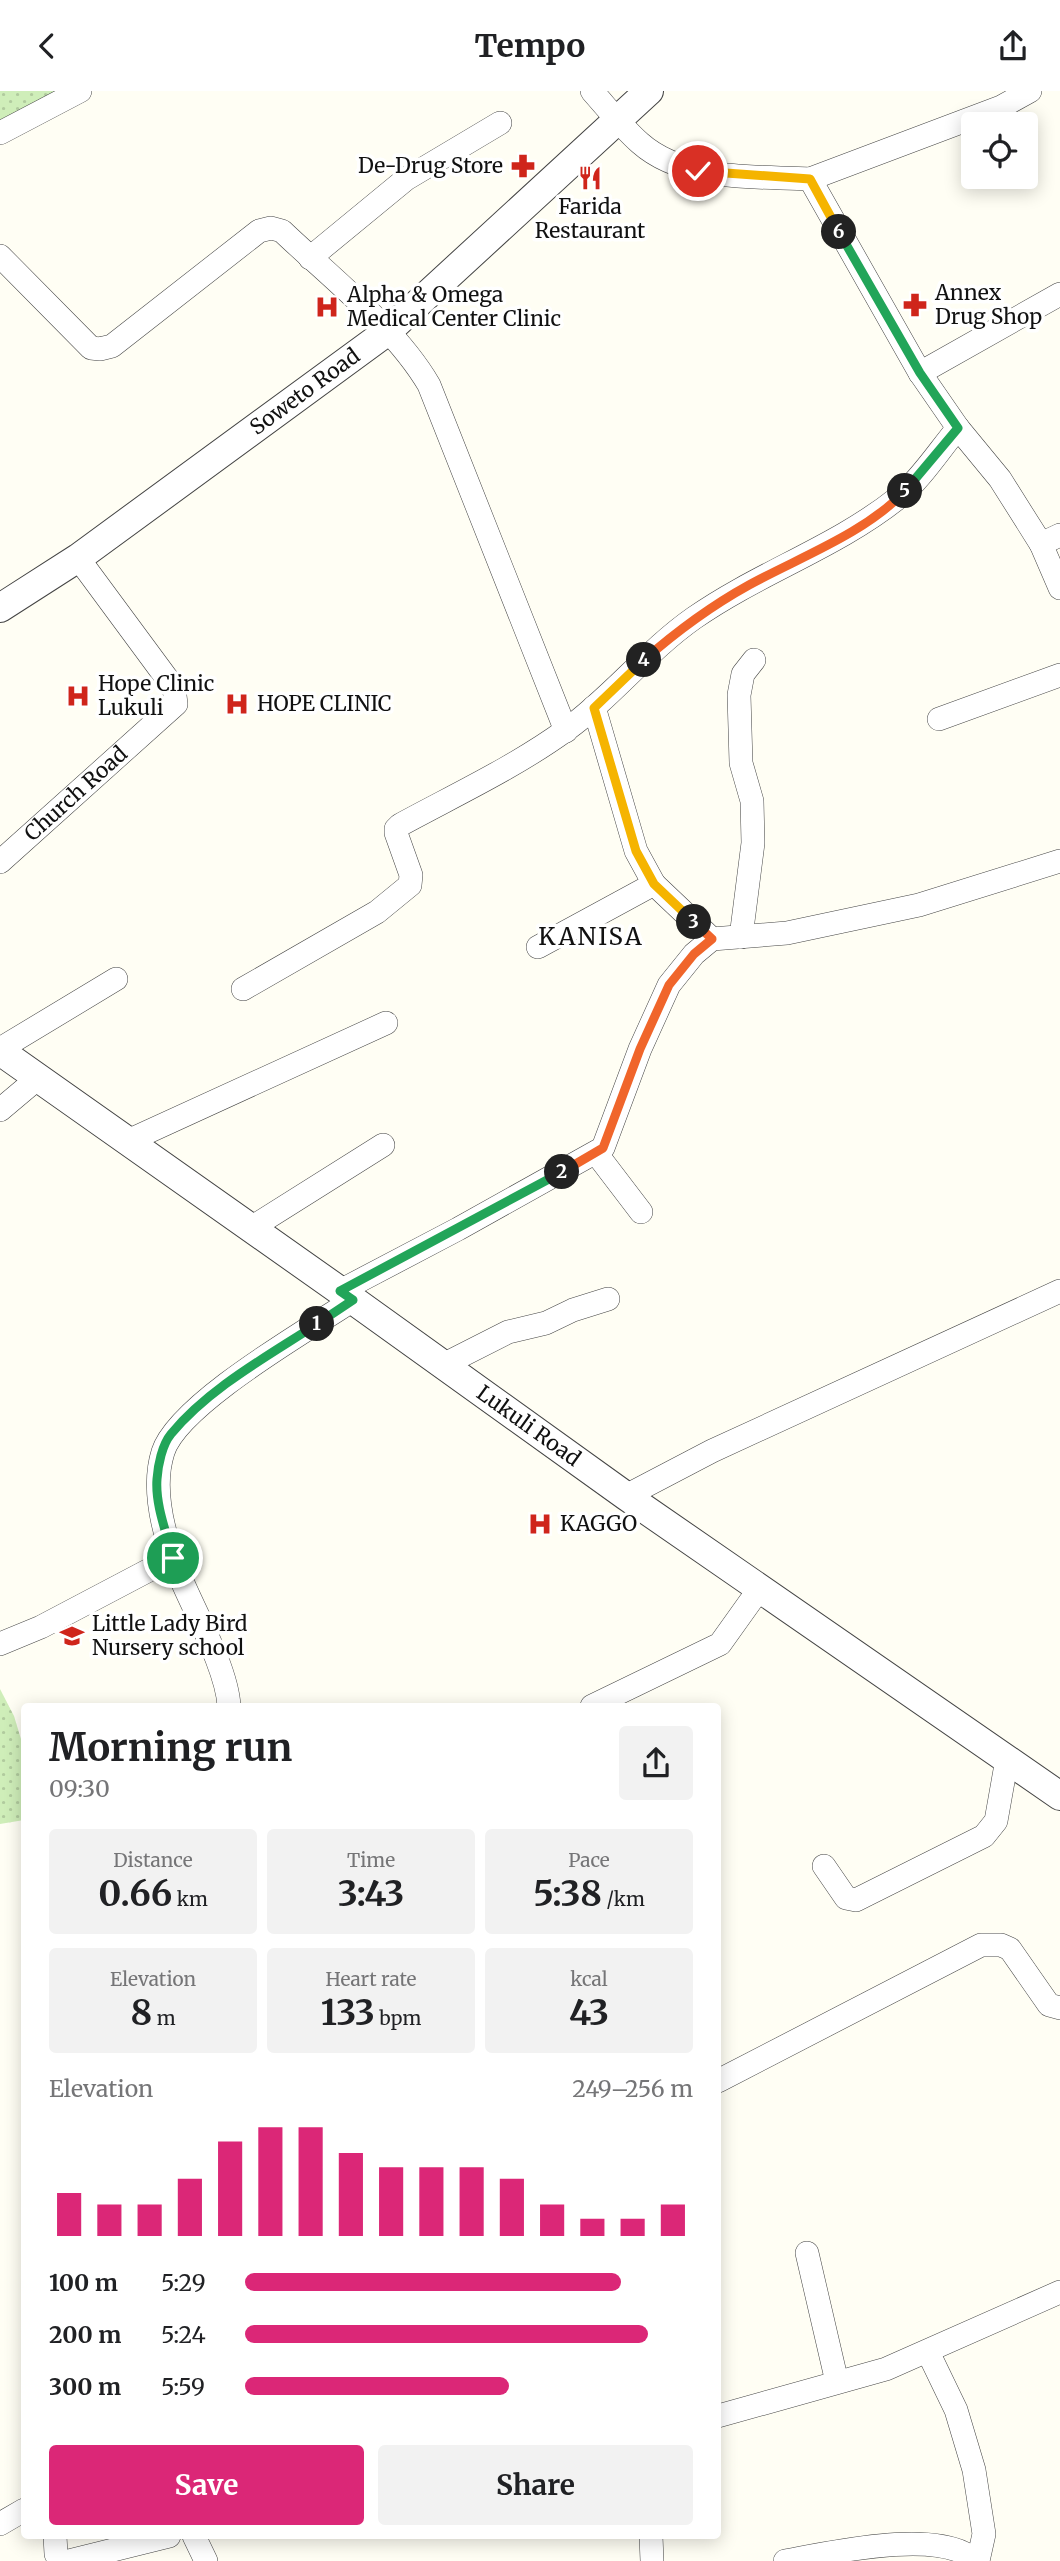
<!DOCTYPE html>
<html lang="en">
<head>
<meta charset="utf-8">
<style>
	body { margin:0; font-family:Merriweather,serif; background:#f2f2f2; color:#202124; height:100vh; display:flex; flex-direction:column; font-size:26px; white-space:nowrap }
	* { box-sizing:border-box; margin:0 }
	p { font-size:23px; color:#757577 }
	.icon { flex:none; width:38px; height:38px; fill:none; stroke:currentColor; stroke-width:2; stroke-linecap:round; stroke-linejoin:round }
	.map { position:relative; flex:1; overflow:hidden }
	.panel { position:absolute; left:21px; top:1612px; width:700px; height:836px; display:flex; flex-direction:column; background:#fff; border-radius:7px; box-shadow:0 4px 18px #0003 }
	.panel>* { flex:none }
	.controls { position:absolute; left:961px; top:21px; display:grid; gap:14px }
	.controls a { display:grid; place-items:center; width:77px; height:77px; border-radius:7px; background:#fff; box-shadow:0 4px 18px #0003; font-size:35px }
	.pin { position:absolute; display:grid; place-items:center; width:60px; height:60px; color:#fff; margin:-30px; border:4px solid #fff; border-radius:50%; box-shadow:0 2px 7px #0007 }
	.km { position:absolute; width:35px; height:35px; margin:-18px; border-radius:50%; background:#222; color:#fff; font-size:19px; line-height:35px; text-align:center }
	.round { display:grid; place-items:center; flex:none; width:74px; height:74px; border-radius:7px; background:#f2f2f2 }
	.overview { display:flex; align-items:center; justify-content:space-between; height:119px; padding:0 28px }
	h1 { font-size:38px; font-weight:700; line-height:52px }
	.stats { display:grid; grid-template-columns:repeat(3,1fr); gap:10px; height:119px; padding:7px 28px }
	.stats div { display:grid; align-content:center; border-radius:7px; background:#f2f2f2; text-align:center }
	.stats b { font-size:35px; font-weight:700 }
	.stats small { font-size:19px; font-weight:400 }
	.stats p { font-size:19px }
	.chart { height:196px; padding:14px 28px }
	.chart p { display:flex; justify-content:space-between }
	.chart svg { width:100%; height:126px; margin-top:7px; stroke:#db2777; stroke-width:6 }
	.action { display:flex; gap:14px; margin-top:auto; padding:14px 28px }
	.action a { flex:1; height:80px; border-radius:7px; background:#db2777; color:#fff; font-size:28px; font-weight:700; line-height:80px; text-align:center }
	.action a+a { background:#f2f2f2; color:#202124 }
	ul { padding:0 28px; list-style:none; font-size:23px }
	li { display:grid; grid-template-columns:112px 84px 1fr; align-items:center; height:52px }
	li i { height:18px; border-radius:9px; background:#db2777 }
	header { display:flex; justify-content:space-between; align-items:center; height:91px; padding:0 28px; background:#fff; font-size:32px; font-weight:700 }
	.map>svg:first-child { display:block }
	.grass { fill:url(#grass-dots) }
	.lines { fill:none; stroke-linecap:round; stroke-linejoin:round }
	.minor-casing { stroke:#444; stroke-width:24 }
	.tertiary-casing { stroke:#444; stroke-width:30 }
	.minor { stroke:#fff; stroke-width:23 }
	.tertiary { stroke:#fff; stroke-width:28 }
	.split-1-casing { stroke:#fff; stroke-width:14 }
	.split-2-casing { stroke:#fff; stroke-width:14 }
	.split-3-casing { stroke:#fff; stroke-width:14 }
	.split-4-casing { stroke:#fff; stroke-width:14 }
	.split-5-casing { stroke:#fff; stroke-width:14 }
	.split-6-casing { stroke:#fff; stroke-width:14 }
	.split-7-casing { stroke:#fff; stroke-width:14 }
	.split-1 { stroke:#22a559; stroke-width:9 }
	.split-2 { stroke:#22a559; stroke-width:9 }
	.split-3 { stroke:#f0652b; stroke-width:9 }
	.split-4 { stroke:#f5b400; stroke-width:9 }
	.split-5 { stroke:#f0652b; stroke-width:9 }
	.split-6 { stroke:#22a559; stroke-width:9 }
	.split-7 { stroke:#f5b400; stroke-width:9 }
	.labels { text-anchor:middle; stroke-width:7; stroke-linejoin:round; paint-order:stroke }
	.poi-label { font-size:21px; fill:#111; stroke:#fff; text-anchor:start }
	.street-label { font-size:21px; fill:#111; stroke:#fff }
	.quarter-label { font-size:24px; letter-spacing:2px; fill:#111; stroke:#fff }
</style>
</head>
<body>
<header><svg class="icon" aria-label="back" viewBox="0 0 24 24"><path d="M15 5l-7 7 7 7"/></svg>Tempo<svg class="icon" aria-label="share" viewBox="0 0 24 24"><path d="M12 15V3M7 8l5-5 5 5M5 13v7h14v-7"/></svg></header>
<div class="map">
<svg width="1060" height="2470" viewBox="0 0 1060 2470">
	<defs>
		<pattern id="grass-dots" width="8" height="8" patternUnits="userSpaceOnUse" patternTransform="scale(1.75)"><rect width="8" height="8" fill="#cfeeb9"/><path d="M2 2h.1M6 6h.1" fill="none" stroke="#b1cb9e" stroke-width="1.8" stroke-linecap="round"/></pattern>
	</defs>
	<rect width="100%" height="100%" fill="#fffef4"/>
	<g class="grass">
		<polygon points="0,0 69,0 0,38"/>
		<polygon points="0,1598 14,1625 24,1658 24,1729 0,1733"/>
	</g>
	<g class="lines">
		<g class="minor-casing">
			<g id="minor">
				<path d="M592,0C608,18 622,36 640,52C684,91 755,85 810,88L920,282L958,337L1000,388L1041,453L1060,497"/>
				<polyline points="0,42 80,0"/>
				<polyline points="810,88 1001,16 1030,0"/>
				<path d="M0,165L91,257L100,258L112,255L259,140L271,137L282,140C330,186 395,236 429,294L566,640"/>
				<polyline points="310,167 406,88 500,32"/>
				<polyline points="920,282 1060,203"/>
				<polyline points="1041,453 1060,444"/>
				<polyline points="594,616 636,760 654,793 712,848"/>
				<polyline points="939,628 1060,584"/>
				<path id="s1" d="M0,771L176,613L174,597L78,467"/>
				<polyline points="741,846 753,752 752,710 741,672 739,604 743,583 754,569"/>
				<polyline points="538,856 654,793"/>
				<path d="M243,898L377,821L410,794L411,784L396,742V738L400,734C455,704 515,676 566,639C612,606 647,560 694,527C760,481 837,456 899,406C921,388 940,358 958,337"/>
				<polyline points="0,958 116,888"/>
				<polyline points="0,1019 38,987"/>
				<polyline points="128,1050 386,932"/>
				<polyline points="596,1062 641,1121"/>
				<polyline points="251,1137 383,1054"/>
				<polyline points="340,1200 458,1138 603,1057 640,958 669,894 694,863 712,848 787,842 919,814 1060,770"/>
				<polyline points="443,1274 508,1241 546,1232 573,1219 608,1208"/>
				<polyline points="626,1405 712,1360 1060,1200"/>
				<polyline points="0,1553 41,1536 172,1467"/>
				<path d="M229,1615C227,1579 197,1525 182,1490C166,1452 150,1402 163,1361C178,1313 308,1239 353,1209"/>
				<polyline points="592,1615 720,1553 760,1497"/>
				<polyline points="824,1775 846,1807 856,1809 984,1745 996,1730 1007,1668"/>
				<polyline points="718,1990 981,1854 1001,1854 1010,1858 1049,1914 1060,1917"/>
				<polyline points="807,2162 837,2291"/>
				<polyline points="928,2261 956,2319 974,2379 984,2443 978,2470"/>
				<polyline points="718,2325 886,2278 1060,2201"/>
				<polyline points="0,2433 24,2419"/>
				<polyline points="55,2445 56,2463 59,2469 63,2470"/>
				<polyline points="194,2445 206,2470"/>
				<polyline points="651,2445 652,2470"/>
				<polyline points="69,2470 169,2445"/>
				<path d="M785,2470C829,2462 942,2436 975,2470"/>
			</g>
		</g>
		<g class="tertiary-casing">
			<g id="tertiary">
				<path id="s2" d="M0,517L78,467L388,240L649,0"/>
				<path id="s3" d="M0,960L353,1209L626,1405L1060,1705"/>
			</g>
		</g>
		<use href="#minor" class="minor"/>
		<use href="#tertiary" class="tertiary"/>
	</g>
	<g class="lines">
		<g class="split-1-casing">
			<path id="split-1" d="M173,1467C167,1443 155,1414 157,1388C158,1374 162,1354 171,1343C209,1297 268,1265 317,1233"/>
		</g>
		<g class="split-2-casing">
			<polyline id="split-2" points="317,1233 353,1209 340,1200 562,1081"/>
		</g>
		<g class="split-3-casing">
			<polyline id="split-3" points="562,1081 603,1057 640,958 669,894 694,863 712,848 694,831"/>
		</g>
		<g class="split-4-casing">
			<polyline id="split-4" points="644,569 594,617 636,760 654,793 694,831"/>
		</g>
		<g class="split-5-casing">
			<path id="split-5" d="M644,569C677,540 711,515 749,494C800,466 864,443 905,400"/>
		</g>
		<g class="split-6-casing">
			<polyline id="split-6" points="839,141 920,282 958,337 905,400"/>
		</g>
		<g class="split-7-casing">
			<polyline id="split-7" points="698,80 810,88 839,141"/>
		</g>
		<use href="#split-1" class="split-1"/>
		<use href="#split-2" class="split-2"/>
		<use href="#split-3" class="split-3"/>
		<use href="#split-4" class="split-4"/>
		<use href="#split-5" class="split-5"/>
		<use href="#split-6" class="split-6"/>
		<use href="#split-7" class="split-7"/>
	</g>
	<defs>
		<g id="pharmacy-bare" transform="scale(1.89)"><path d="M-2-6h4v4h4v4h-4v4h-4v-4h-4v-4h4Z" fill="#cf251b" stroke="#fff" stroke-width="2.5" paint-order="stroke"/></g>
		<g id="restaurant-bare" transform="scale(1.89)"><path d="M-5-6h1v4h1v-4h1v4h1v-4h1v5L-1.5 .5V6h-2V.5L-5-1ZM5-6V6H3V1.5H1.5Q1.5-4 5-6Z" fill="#cf251b" stroke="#fff" stroke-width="2.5" paint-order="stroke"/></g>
		<g id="hospital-bare" transform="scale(1.89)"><path d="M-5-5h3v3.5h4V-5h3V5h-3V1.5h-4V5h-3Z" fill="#cf251b" stroke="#fff" stroke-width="2.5" paint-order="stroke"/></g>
		<g id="school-bare" transform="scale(1.89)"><path d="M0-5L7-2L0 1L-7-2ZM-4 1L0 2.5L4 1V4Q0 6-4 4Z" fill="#cf251b" stroke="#fff" stroke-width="2.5" paint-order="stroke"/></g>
	</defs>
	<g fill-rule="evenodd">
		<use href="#pharmacy-bare" x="523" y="75"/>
		<use href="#restaurant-bare" x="590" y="87"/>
		<use href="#pharmacy-bare" x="915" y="214"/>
		<use href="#hospital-bare" x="327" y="216"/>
		<use href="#hospital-bare" x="78" y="605"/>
		<use href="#hospital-bare" x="237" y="613"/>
		<use href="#hospital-bare" x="540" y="1433"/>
		<use href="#school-bare" x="72" y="1545"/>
	</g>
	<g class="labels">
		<g class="poi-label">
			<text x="503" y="82" text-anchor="end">De-Drug Store</text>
			<text x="590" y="123" text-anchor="middle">Farida<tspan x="590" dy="24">Restaurant</tspan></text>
			<text x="935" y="209">Annex<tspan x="935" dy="24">Drug Shop</tspan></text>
			<text x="347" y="211">Alpha &amp; Omega<tspan x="347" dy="24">Medical Center Clinic</tspan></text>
			<text x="98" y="600">Hope Clinic<tspan x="98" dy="24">Lukuli</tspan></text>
			<text x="257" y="620">HOPE CLINIC</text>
			<text x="560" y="1440">KAGGO</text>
			<text x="92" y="1540">Little Lady Bird<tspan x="92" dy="24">Nursery school</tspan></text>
		</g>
		<g class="street-label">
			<text dy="7" stroke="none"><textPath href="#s2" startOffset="374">Soweto Road</textPath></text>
			<text dy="7" stroke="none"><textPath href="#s1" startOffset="102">Church Road</textPath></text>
			<text dy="7" stroke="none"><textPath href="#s3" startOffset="648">Lukuli Road</textPath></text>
		</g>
		<g class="quarter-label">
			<text x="591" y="854">KANISA</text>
		</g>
	</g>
</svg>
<div class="controls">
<a><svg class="icon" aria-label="locate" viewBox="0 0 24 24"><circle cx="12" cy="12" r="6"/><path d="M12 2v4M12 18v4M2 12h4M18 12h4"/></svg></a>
</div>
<div class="pin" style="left:173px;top:1467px;background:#1e9e55"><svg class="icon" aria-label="arrive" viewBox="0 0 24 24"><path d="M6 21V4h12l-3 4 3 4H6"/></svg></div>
<div class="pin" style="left:698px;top:80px;background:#d93025"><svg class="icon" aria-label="check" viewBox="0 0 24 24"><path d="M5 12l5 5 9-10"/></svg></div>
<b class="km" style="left:317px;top:1233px">1</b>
<b class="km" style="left:562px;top:1081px">2</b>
<b class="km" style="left:694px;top:831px">3</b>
<b class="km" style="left:644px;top:569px">4</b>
<b class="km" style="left:905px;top:400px">5</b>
<b class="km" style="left:839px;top:141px">6</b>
<section class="panel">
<div class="overview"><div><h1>Morning run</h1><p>09:30</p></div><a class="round"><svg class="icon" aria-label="share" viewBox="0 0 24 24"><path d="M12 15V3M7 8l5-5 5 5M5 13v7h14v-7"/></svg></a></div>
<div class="stats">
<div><p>Distance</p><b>0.66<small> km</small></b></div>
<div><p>Time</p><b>3:43</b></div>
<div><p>Pace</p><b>5:38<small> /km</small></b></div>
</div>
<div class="stats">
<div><p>Elevation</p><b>8<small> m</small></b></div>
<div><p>Heart rate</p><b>133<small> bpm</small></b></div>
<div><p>kcal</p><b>43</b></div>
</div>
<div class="chart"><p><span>Elevation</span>249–256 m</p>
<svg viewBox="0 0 160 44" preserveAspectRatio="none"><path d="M5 44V29M15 44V33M25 44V33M35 44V24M45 44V11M55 44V6M65 44V6M75 44V15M85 44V20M95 44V20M105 44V20M115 44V24M125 44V33M135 44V38M145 44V38M155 44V33"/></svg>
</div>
<ul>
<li><b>100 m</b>5:29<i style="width:84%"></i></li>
<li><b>200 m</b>5:24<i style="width:90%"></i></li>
<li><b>300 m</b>5:59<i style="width:59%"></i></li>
</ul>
<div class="action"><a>Save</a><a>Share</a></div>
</section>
</div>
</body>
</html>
